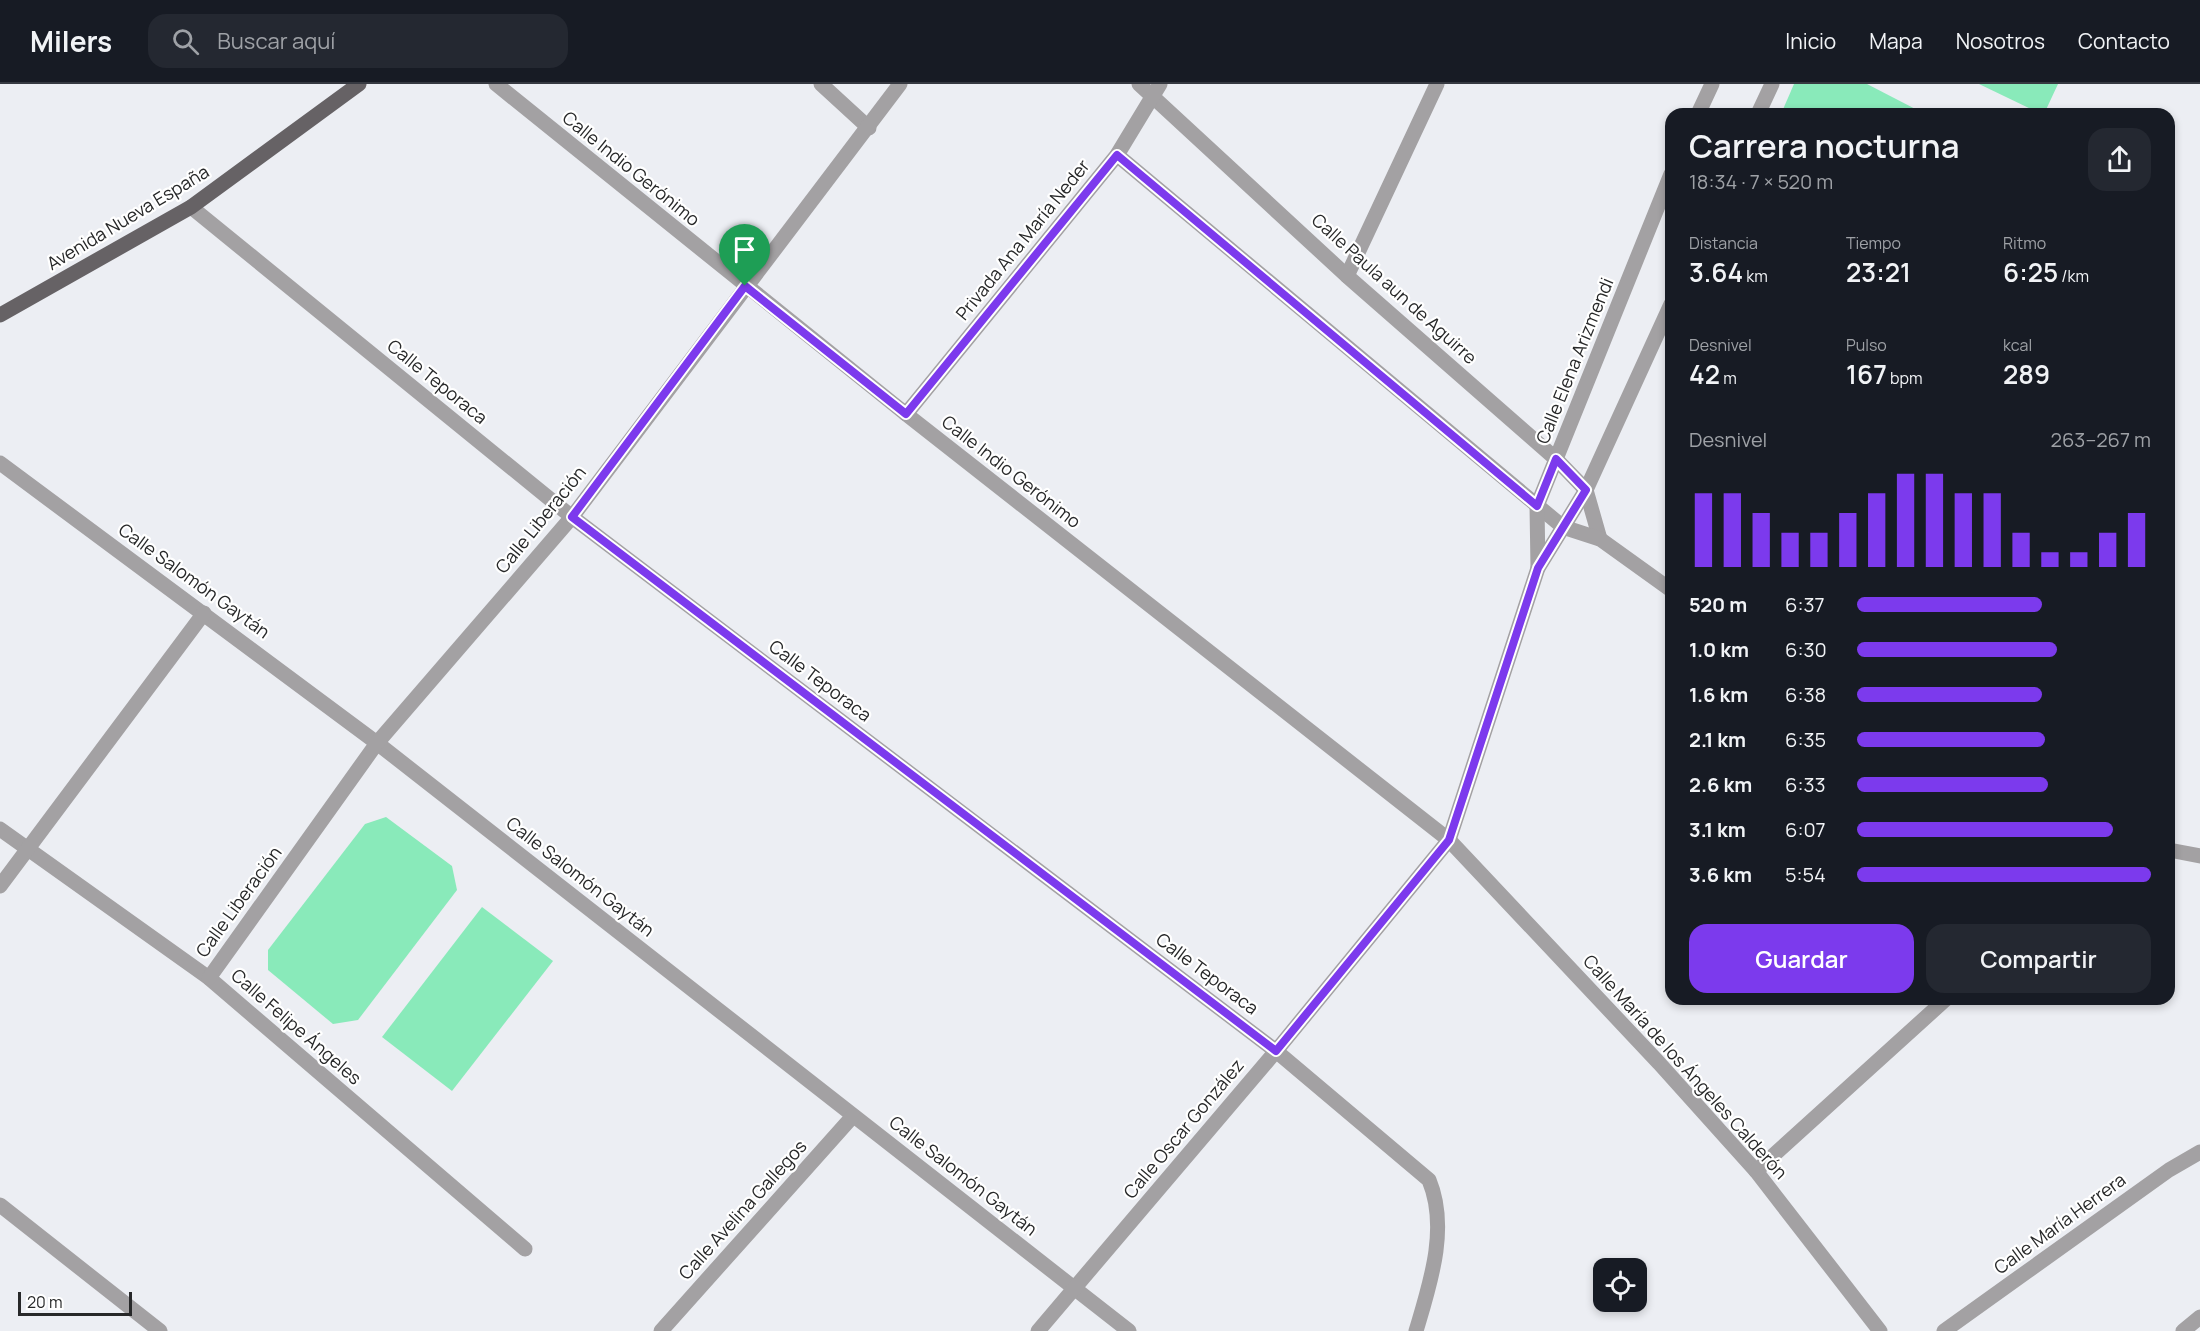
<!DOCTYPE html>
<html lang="es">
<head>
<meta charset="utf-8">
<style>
	body { margin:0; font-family:Manrope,sans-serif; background:#242831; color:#f1f3f6; height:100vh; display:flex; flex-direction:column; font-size:22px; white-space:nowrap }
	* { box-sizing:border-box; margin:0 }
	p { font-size:20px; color:#9ea1a6 }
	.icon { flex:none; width:33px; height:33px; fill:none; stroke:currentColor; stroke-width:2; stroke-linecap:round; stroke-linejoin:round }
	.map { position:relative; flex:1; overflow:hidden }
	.drawer { position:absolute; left:1665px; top:24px; width:510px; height:897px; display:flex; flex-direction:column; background:#171b24; border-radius:18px; box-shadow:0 3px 9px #0003 }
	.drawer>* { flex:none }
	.fabs { position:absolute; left:1593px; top:1174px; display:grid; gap:12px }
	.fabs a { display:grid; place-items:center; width:54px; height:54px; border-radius:12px; background:#171b24; box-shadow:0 3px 9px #0003; font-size:30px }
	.scale { position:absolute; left:18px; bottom:15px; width:114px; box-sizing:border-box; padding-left:6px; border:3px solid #272829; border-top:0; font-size:16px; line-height:21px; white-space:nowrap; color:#272829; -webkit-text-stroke:4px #fff; paint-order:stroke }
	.pin { position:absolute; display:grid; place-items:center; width:51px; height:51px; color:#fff; margin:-62px -26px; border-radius:50% 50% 50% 0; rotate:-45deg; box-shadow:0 0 6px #0007 }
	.pin .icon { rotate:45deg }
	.round { display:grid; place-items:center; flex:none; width:63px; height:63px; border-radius:18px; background:#242831 }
	.overview { display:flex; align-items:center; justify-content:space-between; height:102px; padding:0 24px }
	h1 { font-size:33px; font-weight:600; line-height:45px }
	.stats { display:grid; grid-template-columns:repeat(3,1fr); gap:9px; height:102px; padding:6px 24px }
	.stats div { display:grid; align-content:center }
	.stats b { font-size:26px; font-weight:600 }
	.stats small { font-size:16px; font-weight:400 }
	.stats p { font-size:16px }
	.chart { height:168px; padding:12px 24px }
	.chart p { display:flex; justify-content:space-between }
	.chart svg { width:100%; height:108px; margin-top:6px; stroke:#7c3aed; stroke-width:6 }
	.button { display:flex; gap:12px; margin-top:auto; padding:12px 24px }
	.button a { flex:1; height:69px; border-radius:18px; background:#7c3aed; color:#fff; font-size:24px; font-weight:600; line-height:69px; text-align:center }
	.button a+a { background:#242831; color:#f1f3f6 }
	ul { padding:0 24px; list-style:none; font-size:20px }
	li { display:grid; grid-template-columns:96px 72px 1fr; align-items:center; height:45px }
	li i { height:15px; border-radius:8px; background:#7c3aed }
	header { display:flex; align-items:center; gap:36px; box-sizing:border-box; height:84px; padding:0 30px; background:#171b24; border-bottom:2px solid #363941 }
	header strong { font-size:28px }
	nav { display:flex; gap:33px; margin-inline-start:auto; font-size:21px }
	.search { width:420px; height:54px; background:#242831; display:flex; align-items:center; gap:15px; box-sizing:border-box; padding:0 21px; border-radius:18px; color:#9ea1a6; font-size:22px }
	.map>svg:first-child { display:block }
	.green { fill:#89eaba }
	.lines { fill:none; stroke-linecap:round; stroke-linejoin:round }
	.minor { stroke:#a3a1a3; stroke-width:15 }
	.major { stroke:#666265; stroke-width:15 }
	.route-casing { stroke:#fff; stroke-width:12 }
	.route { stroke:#7c3aed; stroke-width:8 }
	.labels { text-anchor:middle; stroke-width:4.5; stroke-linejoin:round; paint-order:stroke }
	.street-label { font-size:18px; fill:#272829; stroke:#fff }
</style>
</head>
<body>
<header>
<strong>Milers</strong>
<div class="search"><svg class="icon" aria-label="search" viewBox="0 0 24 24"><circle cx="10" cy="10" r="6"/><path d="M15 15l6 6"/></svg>Buscar aquí</div>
<nav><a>Inicio</a><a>Mapa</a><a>Nosotros</a><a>Contacto</a></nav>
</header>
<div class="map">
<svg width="2200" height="1247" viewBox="0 0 2200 1247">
	<rect width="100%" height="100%" fill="#eceef3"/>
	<g class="green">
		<polygon points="1794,0 1867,0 1925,30 1781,30"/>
		<polygon points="1979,0 2058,0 2044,30 2041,30"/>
		<polygon points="386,733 452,782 457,806 358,936 333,940 268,886 268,866 365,740"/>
		<polygon points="482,823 553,877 452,1007 382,953"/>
	</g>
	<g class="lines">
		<g class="minor">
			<polyline points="496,0 906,330 1449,756 1659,979 1756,1087 1880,1247"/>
			<polyline points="821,0 869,44"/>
			<polyline points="1139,0 1347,192 1556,375 1586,406 1600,455"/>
			<polyline points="1698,30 1712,0"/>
			<polyline points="1758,30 1772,0"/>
			<polyline points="1117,71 1563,443 1600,455 1671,506"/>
			<path d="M191,123L572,433L1276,967L1429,1096C1449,1144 1430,1200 1416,1247"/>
			<polyline points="1347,192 1437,0"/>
			<polyline points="906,330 1117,71 1160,0"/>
			<polyline points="0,379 377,659 1129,1247"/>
			<polyline points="1538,484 1537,422 1671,90"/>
			<polyline points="0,745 209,894 525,1165"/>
			<polyline points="2169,766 2200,772"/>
			<polyline points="0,802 204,529"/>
			<polyline points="209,894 377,659 572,433 900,0"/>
			<polyline points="1756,1087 1946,915"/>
			<polyline points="0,1121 160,1247"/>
			<polyline points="661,1247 853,1032"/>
			<polyline points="1038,1247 1276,967 1449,756 1538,484 1586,406 1671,220"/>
			<polyline points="1944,1247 2169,1086 2200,1068"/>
			<polyline points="2183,1247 2200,1233"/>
		</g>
		<polyline class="major" points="0,231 191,123 359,0"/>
	</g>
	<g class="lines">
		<g class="route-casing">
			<polygon id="route" points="1117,71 1537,422 1556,375 1586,406 1538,484 1449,756 1276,967 572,433 745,202 906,330"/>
		</g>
		<use href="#route" class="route"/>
	</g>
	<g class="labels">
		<g class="street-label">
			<text transform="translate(631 85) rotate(39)" y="6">Calle Indio Gerónimo</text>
			<text transform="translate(128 134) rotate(-31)" y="6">Avenida Nueva España</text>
			<text transform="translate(1023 156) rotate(-51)" y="6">Privada Ana María Neder</text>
			<text transform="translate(1394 205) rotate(42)" y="6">Calle Paula aun de Aguirre</text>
			<text transform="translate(1575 277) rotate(-68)" y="6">Calle Elena Arizmendi</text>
			<text transform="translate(437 298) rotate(39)" y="6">Calle Teporaca</text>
			<text transform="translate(1011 388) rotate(38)" y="6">Calle Indio Gerónimo</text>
			<text transform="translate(541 436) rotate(-51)" y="6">Calle Liberación</text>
			<text transform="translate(194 497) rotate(36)" y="6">Calle Salomón Gaytán</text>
			<text transform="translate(820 597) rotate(37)" y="6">Calle Teporaca</text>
			<text transform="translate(580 793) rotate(38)" y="6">Calle Salomón Gaytán</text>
			<text transform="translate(239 818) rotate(-54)" y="6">Calle Liberación</text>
			<text transform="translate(1207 890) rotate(37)" y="6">Calle Teporaca</text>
			<text transform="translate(296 943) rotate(41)" y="6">Calle Felipe Ángeles</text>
			<text transform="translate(1685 983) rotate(48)" y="6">Calle María de los Ángeles Calderón</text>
			<text transform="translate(1184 1045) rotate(-50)" y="6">Calle Oscar González</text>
			<text transform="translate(963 1092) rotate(38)" y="6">Calle Salomón Gaytán</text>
			<text transform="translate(743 1126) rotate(-48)" y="6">Calle Avelina Gallegos</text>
			<text transform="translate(2060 1140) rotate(-36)" y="6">Calle María Herrera</text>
		</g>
	</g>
</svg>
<div class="fabs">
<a><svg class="icon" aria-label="locate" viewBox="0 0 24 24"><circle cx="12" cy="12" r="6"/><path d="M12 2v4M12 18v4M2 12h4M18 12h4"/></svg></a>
</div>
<div class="scale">20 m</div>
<div class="pin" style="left:745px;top:202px;background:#1e9e55"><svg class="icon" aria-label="arrive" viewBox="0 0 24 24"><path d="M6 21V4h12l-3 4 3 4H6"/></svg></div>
<section class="drawer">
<div class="overview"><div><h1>Carrera nocturna</h1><p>18:34 · 7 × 520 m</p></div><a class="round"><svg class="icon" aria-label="share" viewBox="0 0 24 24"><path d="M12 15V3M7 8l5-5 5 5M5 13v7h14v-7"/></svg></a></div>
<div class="stats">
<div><p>Distancia</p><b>3.64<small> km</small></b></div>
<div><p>Tiempo</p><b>23:21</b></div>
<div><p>Ritmo</p><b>6:25<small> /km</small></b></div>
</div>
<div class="stats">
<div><p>Desnivel</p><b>42<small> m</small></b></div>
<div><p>Pulso</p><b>167<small> bpm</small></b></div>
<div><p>kcal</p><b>289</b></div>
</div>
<div class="chart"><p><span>Desnivel</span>263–267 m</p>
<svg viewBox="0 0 160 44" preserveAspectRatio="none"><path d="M5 44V14M15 44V14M25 44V22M35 44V30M45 44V30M55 44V22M65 44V14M75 44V6M85 44V6M95 44V14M105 44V14M115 44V30M125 44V38M135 44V38M145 44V30M155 44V22"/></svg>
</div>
<ul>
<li><b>520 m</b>6:37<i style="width:63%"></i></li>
<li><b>1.0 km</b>6:30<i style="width:68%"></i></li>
<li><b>1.6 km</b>6:38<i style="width:63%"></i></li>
<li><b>2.1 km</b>6:35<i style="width:64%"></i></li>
<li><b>2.6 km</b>6:33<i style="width:65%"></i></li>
<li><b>3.1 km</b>6:07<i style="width:87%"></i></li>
<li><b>3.6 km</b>5:54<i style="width:100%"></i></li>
</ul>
<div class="button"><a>Guardar</a><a>Compartir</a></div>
</section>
</div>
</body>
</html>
